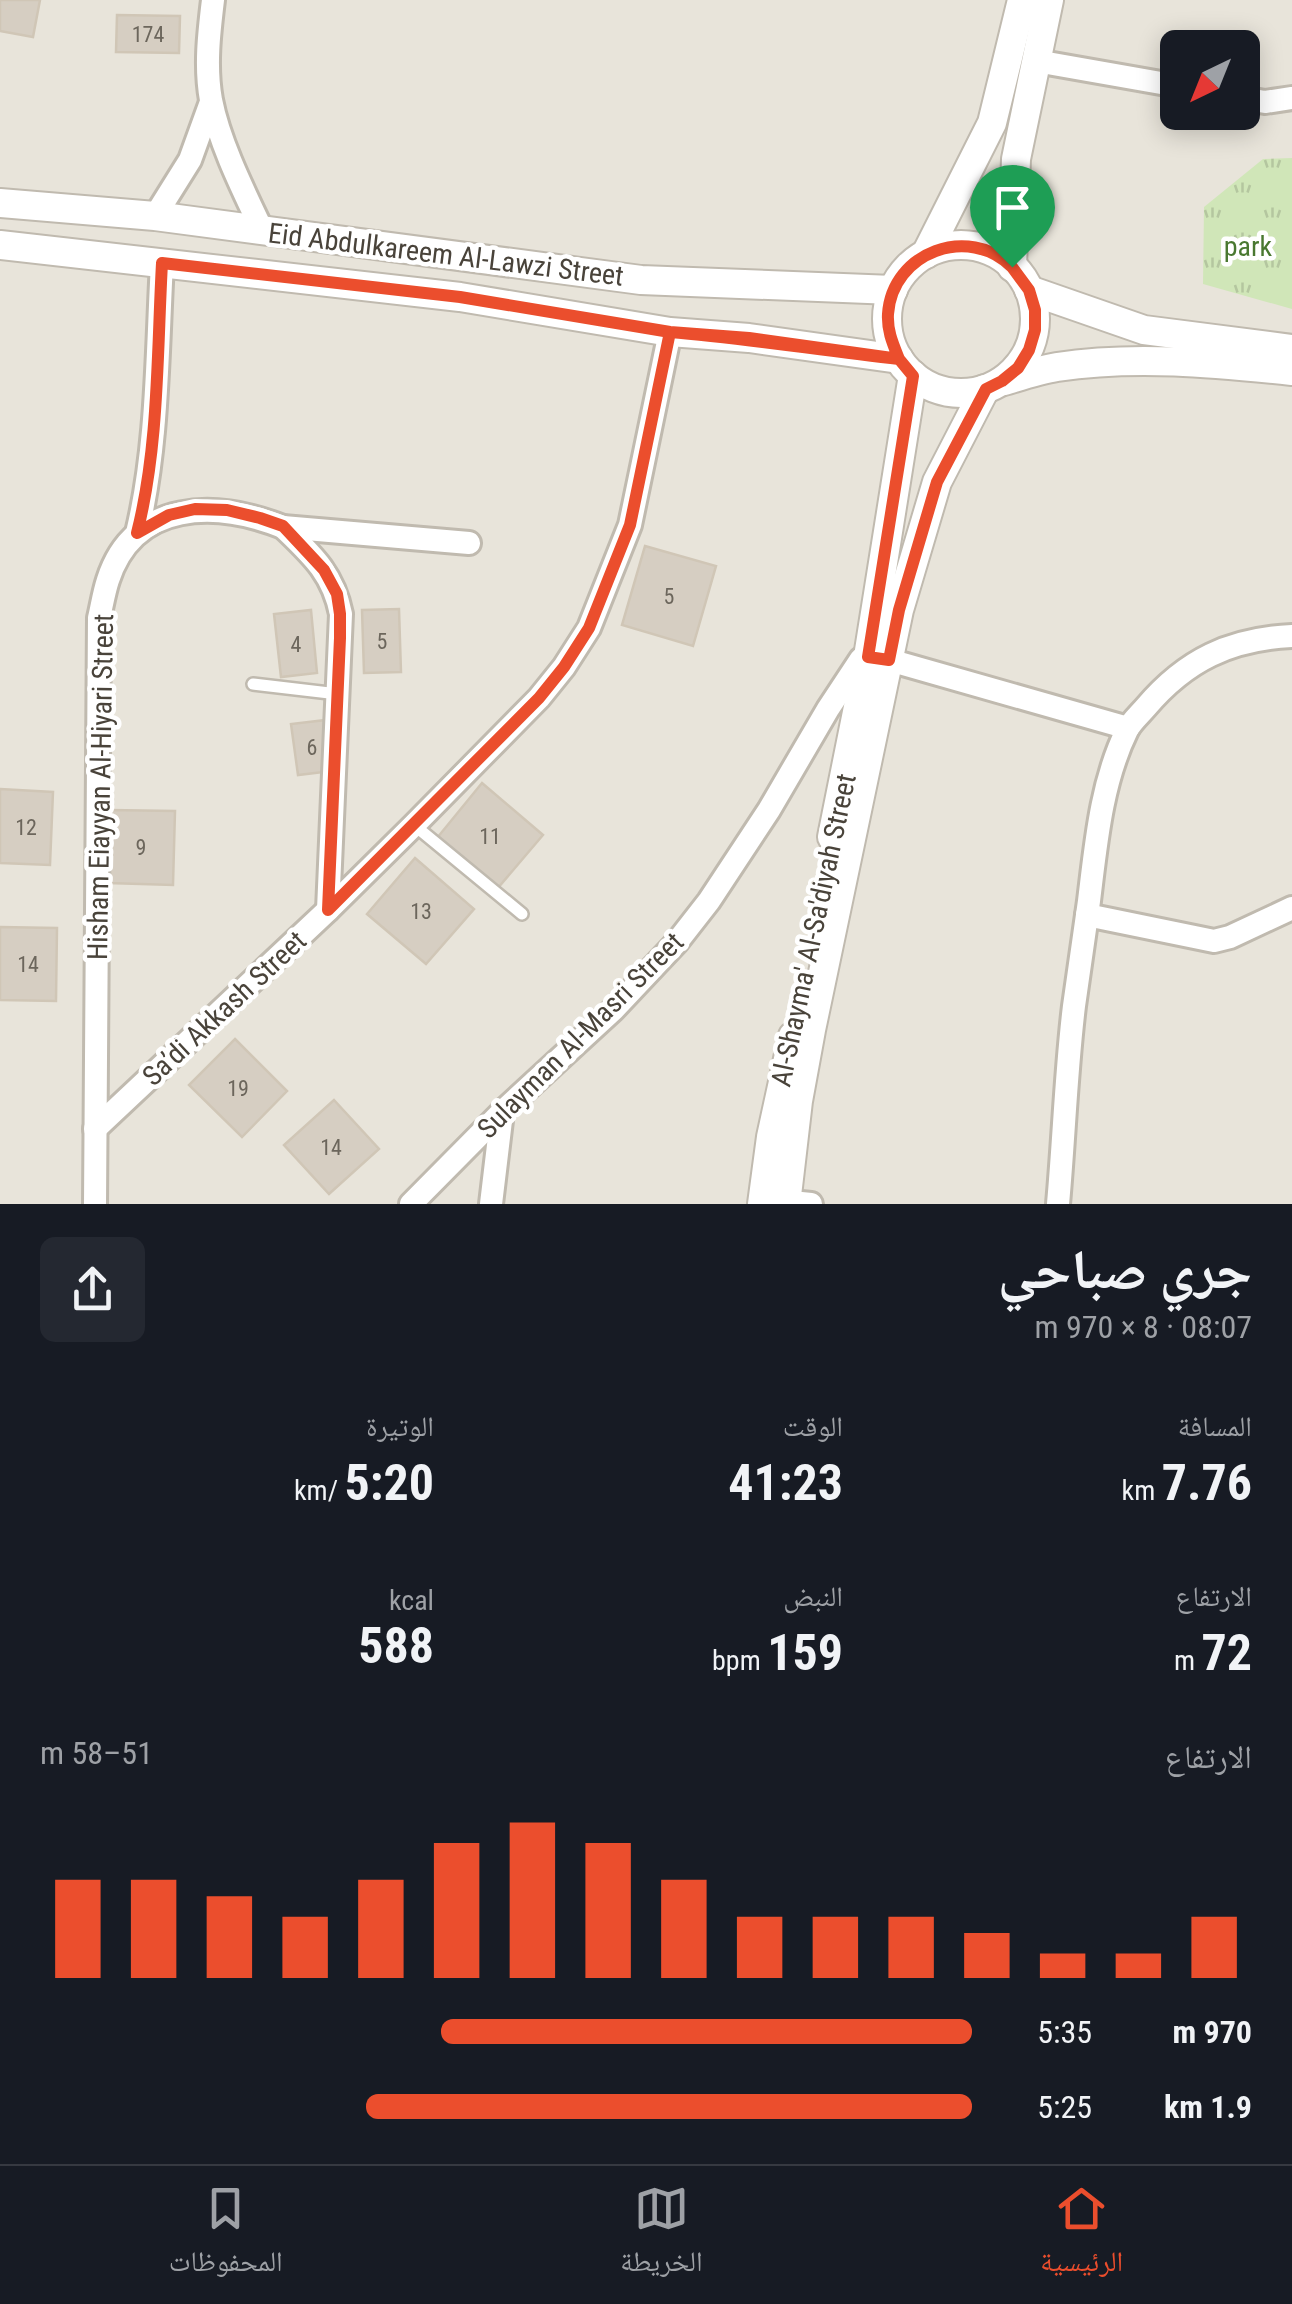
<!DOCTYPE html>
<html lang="ar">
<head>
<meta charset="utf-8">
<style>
	body { margin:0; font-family:"Roboto Condensed","Noto Naskh Arabic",sans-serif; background:#242831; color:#f1f3f6; direction:rtl; height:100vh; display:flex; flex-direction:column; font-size:38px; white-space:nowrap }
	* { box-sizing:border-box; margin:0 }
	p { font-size:32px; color:#9ea1a6 }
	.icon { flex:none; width:55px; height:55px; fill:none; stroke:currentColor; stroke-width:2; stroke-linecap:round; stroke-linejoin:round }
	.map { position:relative; height:1204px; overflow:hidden; direction:ltr }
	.panel { display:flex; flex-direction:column; background:#171b24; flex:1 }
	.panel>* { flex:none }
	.needle { width:65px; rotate:223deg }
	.controls { position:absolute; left:1160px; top:30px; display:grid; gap:20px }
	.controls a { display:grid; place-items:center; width:100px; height:100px; border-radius:15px; background:#171b24; box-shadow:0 5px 25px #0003; font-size:50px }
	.pin { position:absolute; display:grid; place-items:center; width:85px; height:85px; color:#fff; margin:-102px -42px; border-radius:50% 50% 50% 0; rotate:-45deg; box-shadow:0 0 10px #0007 }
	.pin .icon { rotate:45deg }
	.round { display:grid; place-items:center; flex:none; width:105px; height:105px; border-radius:15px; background:#242831 }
	.overview { display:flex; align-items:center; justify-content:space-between; height:170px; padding:0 40px }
	h1 { font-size:55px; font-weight:700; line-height:75px }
	.metrics { display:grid; grid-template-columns:repeat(3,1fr); gap:15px; height:170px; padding:10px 40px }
	.metrics div { display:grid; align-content:center }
	.metrics b { font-size:50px; font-weight:700 }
	.metrics small { font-size:28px; font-weight:400 }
	.metrics p { font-size:28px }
	.chart { height:280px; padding:20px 40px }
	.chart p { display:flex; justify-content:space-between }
	.chart svg { width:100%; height:180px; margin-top:10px; stroke:#eb4e2d; stroke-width:6 }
	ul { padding:0 40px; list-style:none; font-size:32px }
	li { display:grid; grid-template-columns:160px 120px 1fr; align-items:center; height:75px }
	li i { height:25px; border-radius:12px; background:#eb4e2d }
	.tab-bar { display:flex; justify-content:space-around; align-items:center; height:140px; border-top:2px solid #363941; background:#171b24; font-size:28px; color:#9ea1a6 }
	.tab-bar a { display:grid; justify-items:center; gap:5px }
	.tab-bar .selected { color:#eb4e2d }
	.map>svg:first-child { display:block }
	.residential { fill:#e8e4da; fill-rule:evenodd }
	.park { fill:url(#park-tufts) }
	.building { fill:#d6cec2; stroke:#d0c6b6; stroke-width:2.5 }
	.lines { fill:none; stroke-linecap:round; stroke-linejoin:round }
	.service-casing { stroke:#c0baaf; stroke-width:16 }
	.minor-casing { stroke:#c0baaf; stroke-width:28 }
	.tertiary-casing { stroke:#c0baaf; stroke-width:32 }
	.service { stroke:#fff; stroke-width:11 }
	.minor { stroke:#fff; stroke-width:22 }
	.tertiary { stroke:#fff; stroke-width:28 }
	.route-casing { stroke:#fff; stroke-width:20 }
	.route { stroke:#eb4e2d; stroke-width:12 }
	.labels { text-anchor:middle; stroke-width:9; stroke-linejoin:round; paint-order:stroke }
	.number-label { font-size:22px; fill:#6c665c }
	.park-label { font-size:28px; fill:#497830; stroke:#fff }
	.street-label { font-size:28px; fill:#49433a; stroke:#fff }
</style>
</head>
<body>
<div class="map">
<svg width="1292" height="1204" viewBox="0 0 1292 1204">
	<defs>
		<pattern id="park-tufts" width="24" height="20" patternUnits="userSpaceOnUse" patternTransform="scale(2.5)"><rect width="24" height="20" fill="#d0e6b8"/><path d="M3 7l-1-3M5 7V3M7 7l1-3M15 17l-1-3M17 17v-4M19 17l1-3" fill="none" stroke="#b4c69f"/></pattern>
	</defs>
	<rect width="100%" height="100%" fill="#f5f2ec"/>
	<path class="residential" d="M0,0H1292V1204H0ZM1178,48H1242V112H1178Z"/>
	<polygon class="park" points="1292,158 1292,309 1203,284 1204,207 1263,159"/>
	<g class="building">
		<polygon points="0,0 40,0 33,37 0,31"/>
		<polygon points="117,15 180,16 179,53 116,52"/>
		<polygon points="645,546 716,566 693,646 622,625"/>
		<polygon points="399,609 401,672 364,673 362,610"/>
		<polygon points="311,610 317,673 281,677 274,614"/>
		<polygon points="326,720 332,771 298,775 291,724"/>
		<polygon points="482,783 543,835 497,889 437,838"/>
		<polygon points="0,789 53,792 50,865 0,863"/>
		<polygon points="109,810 175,811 173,885 108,883"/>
		<polygon points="415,858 474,909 426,964 367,914"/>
		<polygon points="0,927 57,928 56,1001 0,1000"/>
		<polygon points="235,1039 287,1091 242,1137 189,1085"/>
		<polygon points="334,1100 379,1149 329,1194 284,1145"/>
	</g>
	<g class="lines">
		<g class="service-casing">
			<g id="service">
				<polyline points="253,684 338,694"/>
				<polyline points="414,825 522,914"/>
			</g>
		</g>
		<g class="minor-casing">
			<g id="minor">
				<path d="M213,0C209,33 205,67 211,100C219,142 244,192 262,230"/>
				<polyline points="1036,61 1178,86"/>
				<polyline points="1242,98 1265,102 1292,98"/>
				<polyline points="155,216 190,160 211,102"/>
				<path d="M283,527C311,554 333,573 341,614L328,910"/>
				<path d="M137,533C158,446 157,353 162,263"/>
				<polyline points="1087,915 1214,941 1230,937 1292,908"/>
				<polyline points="95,1129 328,910 414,825 539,698 564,667 589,628 630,525 670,332"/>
				<polyline points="771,1200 811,1204"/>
				<path d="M95,1204L99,618C102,605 104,592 108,580C134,499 217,501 283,527L469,543"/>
				<polyline points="411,1204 502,1112 613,1010 677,942 709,901 769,810 828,709 861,659 868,657 889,660 1128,728"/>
				<polyline points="491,1204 502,1112"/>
				<path d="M1058,1204C1064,1138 1066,1072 1074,1006C1079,971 1084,936 1089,901C1096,844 1101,783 1127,730C1131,722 1140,714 1146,707C1186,660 1230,639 1292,636"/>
			</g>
		</g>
		<g class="tertiary-casing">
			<g id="tertiary">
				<polyline points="0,203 155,216 641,280 893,290"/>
				<polyline points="0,245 460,297 670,332 749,338 899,359"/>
				<circle cx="961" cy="319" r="74"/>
				<polyline points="926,254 992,123 1022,0"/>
				<polyline points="1012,267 1016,159 1049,0"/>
				<polyline points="1029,290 1144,330 1292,349"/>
				<path d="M1004,381C1021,376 1039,370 1057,367C1135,355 1214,363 1292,371"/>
				<polyline points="832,837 868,657 913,375"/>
				<polyline points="762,1204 771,1137 793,1036"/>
				<polyline points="786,1204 798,1101 811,1030 899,610 937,482 985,389"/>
			</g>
		</g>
		<use href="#service" class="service"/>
		<use href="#minor" class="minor"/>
		<use href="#tertiary" class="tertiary"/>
	</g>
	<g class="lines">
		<g class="route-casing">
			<path id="route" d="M1012,267C969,224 892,252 888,314C887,331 893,344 899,359L749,338L670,332L460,297L162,263C157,353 159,446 137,533L169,515L195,509L227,510L260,518L283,526L324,570L337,594L340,614V638L328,910L539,698L564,667L589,628L630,525L670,332C747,338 823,351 899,359L913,376L868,657L889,660L899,610L937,482L986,389L1002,381L1018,368L1029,350L1035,330V310L1029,290L1012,267"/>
		</g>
		<use href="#route" class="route"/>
	</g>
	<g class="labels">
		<g class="number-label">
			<text x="148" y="42">174</text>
			<text x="669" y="604">5</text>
			<text x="382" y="649">5</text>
			<text x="296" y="652">4</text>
			<text x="312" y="755">6</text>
			<text x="26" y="835">12</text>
			<text x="490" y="844">11</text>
			<text x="141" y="855">9</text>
			<text x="421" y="919">13</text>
			<text x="28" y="972">14</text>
			<text x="238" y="1096">19</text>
			<text x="331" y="1155">14</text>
		</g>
		<g class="park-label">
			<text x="1248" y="256">park</text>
		</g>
		<g class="street-label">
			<text transform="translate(446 254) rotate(7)" y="10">Eid Abdulkareem Al-Lawzi Street</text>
			<text transform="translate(100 787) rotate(-89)" y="10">Hisham Eiayyan Al-Hiyari Street</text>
			<text transform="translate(813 930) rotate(-78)" y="10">Al-Shayma' Al-Sa'diyah Street</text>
			<text transform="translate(224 1008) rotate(-43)" y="10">Sa’di Akkash Street</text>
			<text transform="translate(580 1035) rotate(-45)" y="10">Sulayman Al-Masri Street</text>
		</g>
	</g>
</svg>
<div class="controls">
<a><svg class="needle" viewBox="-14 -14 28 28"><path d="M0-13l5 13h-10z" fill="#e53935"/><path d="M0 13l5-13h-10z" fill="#9ea1a6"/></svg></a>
</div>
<div class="pin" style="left:1012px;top:267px;background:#1e9e55"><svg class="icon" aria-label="arrive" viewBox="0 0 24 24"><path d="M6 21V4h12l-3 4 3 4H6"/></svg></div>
</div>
<section class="panel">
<div class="overview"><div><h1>جري صباحي</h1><p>08:07 · 8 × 970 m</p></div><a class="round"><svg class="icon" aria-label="share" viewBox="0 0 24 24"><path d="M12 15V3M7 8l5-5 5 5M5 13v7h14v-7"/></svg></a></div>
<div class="metrics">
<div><p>المسافة</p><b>7.76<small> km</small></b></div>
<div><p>الوقت</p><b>41:23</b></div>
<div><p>الوتيرة</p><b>5:20<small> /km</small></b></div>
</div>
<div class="metrics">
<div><p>الارتفاع</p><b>72<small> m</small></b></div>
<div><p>النبض</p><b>159<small> bpm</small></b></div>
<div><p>kcal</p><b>588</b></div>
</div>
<div class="chart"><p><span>الارتفاع</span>51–58 m</p>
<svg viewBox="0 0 160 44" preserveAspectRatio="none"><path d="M5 44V20M15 44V20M25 44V24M35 44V29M45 44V20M55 44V11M65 44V6M75 44V11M85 44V20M95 44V29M105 44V29M115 44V29M125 44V33M135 44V38M145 44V38M155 44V29"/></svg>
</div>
<ul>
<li><b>970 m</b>5:35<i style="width:57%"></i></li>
<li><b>1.9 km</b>5:25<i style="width:65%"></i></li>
</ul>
</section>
<nav class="tab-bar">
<a class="selected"><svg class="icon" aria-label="home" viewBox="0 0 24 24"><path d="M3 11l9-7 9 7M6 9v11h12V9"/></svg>الرئيسية</a>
<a><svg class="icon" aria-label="map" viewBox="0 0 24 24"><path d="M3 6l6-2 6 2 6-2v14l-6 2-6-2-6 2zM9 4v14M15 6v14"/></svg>الخريطة</a>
<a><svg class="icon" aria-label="saved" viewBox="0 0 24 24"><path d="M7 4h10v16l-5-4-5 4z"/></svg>المحفوظات</a>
</nav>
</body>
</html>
